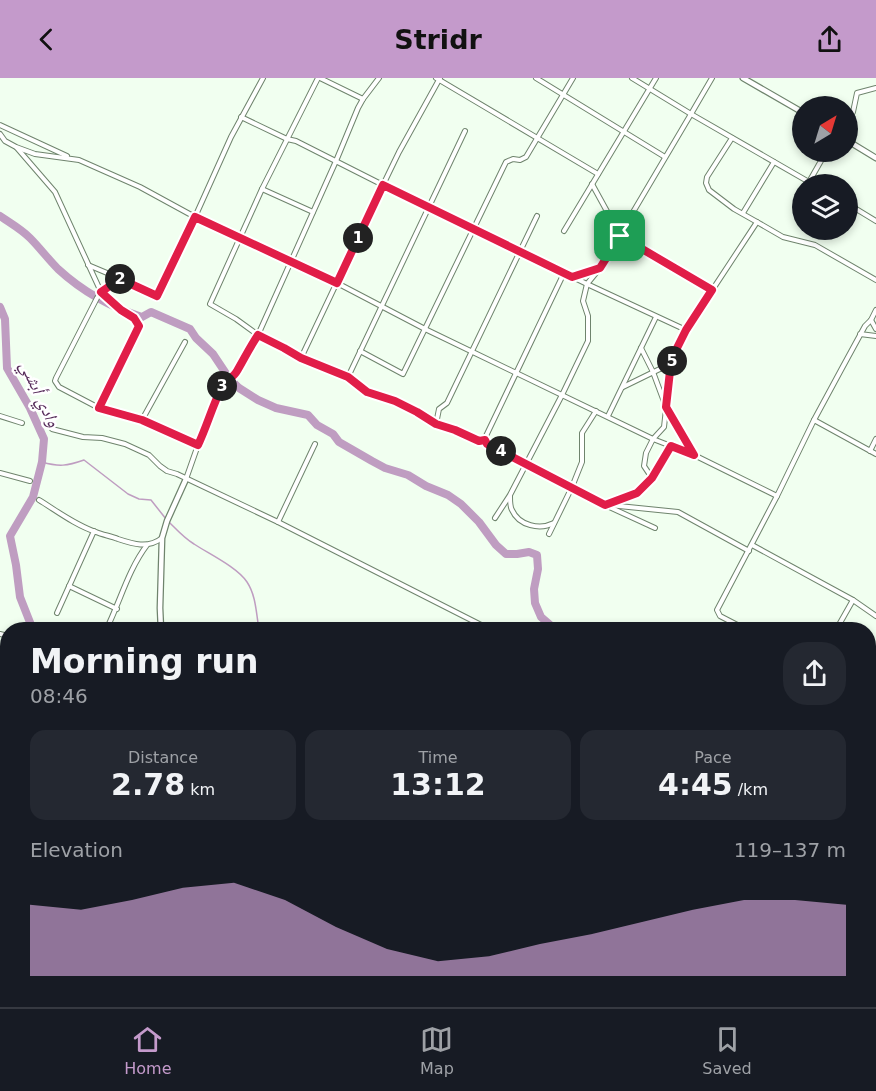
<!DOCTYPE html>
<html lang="en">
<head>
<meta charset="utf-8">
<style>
	body { margin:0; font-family:"DejaVu Sans","Noto Naskh Arabic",sans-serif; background:#242831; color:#f1f3f6; height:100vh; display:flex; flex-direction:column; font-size:22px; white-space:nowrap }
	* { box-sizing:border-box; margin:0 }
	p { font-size:20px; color:#9ea1a6 }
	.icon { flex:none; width:33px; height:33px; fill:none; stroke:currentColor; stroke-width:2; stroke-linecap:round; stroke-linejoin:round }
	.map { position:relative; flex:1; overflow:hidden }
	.drawer { position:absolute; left:0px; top:544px; width:876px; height:386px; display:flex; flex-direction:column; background:#171b24; border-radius:24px 24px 0 0; box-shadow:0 3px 9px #0003 }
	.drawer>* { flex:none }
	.needle { width:39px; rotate:38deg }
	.controls { position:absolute; left:792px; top:18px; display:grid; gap:12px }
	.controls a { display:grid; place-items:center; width:66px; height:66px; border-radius:50%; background:#171b24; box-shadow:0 3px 9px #0003; font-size:30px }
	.pin { position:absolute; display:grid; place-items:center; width:51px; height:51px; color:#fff; margin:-26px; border-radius:12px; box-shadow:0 3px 9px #0006 }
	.km { position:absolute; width:30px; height:30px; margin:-15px; border-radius:50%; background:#222; color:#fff; font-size:16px; line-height:30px; text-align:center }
	.round { display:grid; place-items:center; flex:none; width:63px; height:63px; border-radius:24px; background:#242831 }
	.summary { display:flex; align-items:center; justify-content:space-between; height:102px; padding:0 30px }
	h1 { font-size:33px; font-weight:800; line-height:45px }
	.stats { display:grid; grid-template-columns:repeat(3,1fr); gap:9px; height:102px; padding:6px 30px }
	.stats div { display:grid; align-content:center; border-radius:15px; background:#242831; text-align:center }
	.stats b { font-size:30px; font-weight:800 }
	.stats small { font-size:16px; font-weight:400 }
	.stats p { font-size:16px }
	.chart { height:168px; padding:12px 30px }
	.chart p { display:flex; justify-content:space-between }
	.chart svg { width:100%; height:108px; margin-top:6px; fill:#c49acb; opacity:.7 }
	header { display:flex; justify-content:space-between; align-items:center; height:78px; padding:0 30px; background:#c49acb; color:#111; font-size:27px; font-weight:800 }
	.tabs { display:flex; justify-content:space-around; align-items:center; height:84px; border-top:2px solid #363941; background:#171b24; font-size:16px; color:#9ea1a6 }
	.tabs a { display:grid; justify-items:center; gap:3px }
	.tabs .active { color:#c49acb }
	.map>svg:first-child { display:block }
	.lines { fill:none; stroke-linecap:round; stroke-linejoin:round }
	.stream { stroke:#bf9dc1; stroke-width:1.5 }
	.river { stroke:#bf9dc1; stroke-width:8 }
	.minor-casing { stroke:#6f846d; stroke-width:6 }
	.tertiary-casing { stroke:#6f846d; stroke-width:7 }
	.minor { stroke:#fff; stroke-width:4 }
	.tertiary { stroke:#fff; stroke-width:4.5 }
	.route-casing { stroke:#fff; stroke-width:12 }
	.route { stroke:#e11d48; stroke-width:8 }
	.labels { text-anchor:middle; stroke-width:5; stroke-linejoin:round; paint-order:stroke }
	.water-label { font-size:18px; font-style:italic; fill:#552a59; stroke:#fff }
</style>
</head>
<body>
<header><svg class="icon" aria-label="back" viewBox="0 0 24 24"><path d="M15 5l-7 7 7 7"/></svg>Stridr<svg class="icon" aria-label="share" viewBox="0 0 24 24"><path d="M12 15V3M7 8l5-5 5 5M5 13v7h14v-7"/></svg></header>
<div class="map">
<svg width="876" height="929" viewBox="0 0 876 929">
	<rect width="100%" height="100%" fill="#f1fff0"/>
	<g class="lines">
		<g class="stream">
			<path d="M42,384C59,389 67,388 84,382L128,416L139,421L151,422L166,441"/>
			<path d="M169,444C177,452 184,460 194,466C209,476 237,489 247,504C255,516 256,531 258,545L269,552"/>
			<polyline points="607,922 610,929"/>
		</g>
		<g class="river">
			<path d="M0,138C10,145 21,151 30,160C40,170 48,181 58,191C83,214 110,229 142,239L151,234L190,251L196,260L213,276L229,300L239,310L258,322L276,330L308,337L317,347L333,356L339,364L372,383L385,390L408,397L426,408L448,417L461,426L479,444L496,467L506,476H517L529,474L537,477L538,491L534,511L535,525L541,539L556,552"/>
			<polyline points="0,229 5,241 7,290 30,330 44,361 42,384 33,419 10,458 16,487 20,519 33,552"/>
			<polyline points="8,737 5,755 8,764"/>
			<polyline points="868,819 876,817"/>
			<polyline points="157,922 173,929"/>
			<polyline points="5,929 8,922"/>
		</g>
		<g class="minor-casing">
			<g id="minor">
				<polyline points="318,0 262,111 210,226 236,241 258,257 284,270 301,280 348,299 465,53"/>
				<polyline points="320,0 363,21"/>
				<polyline points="436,0 598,96"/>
				<polyline points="536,0 665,79"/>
				<polyline points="632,0 691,36 712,0"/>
				<polyline points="241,39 287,61 296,63 383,107 399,74 440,0"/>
				<polyline points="848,41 853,34 857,15 876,10"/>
				<polyline points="0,47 67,78"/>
				<polyline points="0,56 5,63 16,69 35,76 79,82 140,109 195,139 337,205 425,251 653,361 694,377 777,418"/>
				<polyline points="732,60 707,99 706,105 709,112 734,131 757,144 783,159 815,167 876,202"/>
				<polyline points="17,70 55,114 101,214 121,232 134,240 139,248 99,330"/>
				<polyline points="592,106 620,157 712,212"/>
				<polyline points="814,106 809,104 826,74"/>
				<polyline points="262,111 313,134"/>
				<polyline points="848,126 876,143"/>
				<polyline points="743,135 774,84"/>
				<polyline points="564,153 656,0"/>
				<polyline points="88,187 119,200"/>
				<polyline points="564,195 485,360 486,364 526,387 605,427 655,450"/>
				<polyline points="572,198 599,190"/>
				<polyline points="871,242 876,251"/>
				<polyline points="860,256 876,258"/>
				<polyline points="641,270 653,294 666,329 694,377"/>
				<polyline points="360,273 403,296 506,84 513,81 520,82 526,79 573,0"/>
				<polyline points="301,280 383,107 587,206 686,252"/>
				<polyline points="348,299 367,314 395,323 417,334 436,346 455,352 479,363 485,362"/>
				<polyline points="623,309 670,286"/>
				<polyline points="0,338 22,345"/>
				<polyline points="608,338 656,239"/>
				<polyline points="142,342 185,264"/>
				<polyline points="814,342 876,376"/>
				<polyline points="436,346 439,331 447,325 537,138"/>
				<polyline points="52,351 83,359 102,360 125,366 149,377 160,388 167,393 177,396 278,444 491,552"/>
				<polyline points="198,367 142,342 99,330 59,309 55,303 56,300 97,220 101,214 120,201 157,218 195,139 231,59 263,0"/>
				<polyline points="870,373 876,361"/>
				<polyline points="0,395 30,403"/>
				<polyline points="652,400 644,388 646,375 653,361 664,349 671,286 675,274 686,252 757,144"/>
				<polyline points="186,401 198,367 208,347 222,309 229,300 236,295 240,285 258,257 336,83 358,30 363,21 379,0"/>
				<path d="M510,418C510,422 510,429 512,432C519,448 540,452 554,445"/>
				<path d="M39,422C57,433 75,447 96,454C103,457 111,458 118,461C133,466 148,471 162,460"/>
				<polyline points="606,427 637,415 652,400 671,368"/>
				<polyline points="609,427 678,434 749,473"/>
				<polyline points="495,440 510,417 562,317 588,263 588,238 583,223 587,206 600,190 691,36 809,104"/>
				<polyline points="278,444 315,366"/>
				<polyline points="549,456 572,409 582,384 582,355 596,333"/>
				<polyline points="752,467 853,522 876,538"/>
				<polyline points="69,508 117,531"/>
				<polyline points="57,535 94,453"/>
				<path d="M106,552C120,524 128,492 147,467"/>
				<polyline points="747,552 720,538 717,532 777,418 814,342 841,292 865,248 871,242 876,232"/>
				<polyline points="836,552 853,522"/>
				<polyline points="0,556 8,558"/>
				<polyline points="868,598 876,585"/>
				<polyline points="0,610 8,612"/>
				<polyline points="0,663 8,666"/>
				<polyline points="868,692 876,696"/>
				<polyline points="868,805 876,799"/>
			</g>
		</g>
		<g class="tertiary-casing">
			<g id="tertiary">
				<polyline points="743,0 802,34"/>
				<polyline points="848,63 876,80"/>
				<polyline points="161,552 160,530 162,460 167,443 186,401"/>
				<polyline points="193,922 194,929"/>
			</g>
		</g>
		<use href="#minor" class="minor"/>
		<use href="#tertiary" class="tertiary"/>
	</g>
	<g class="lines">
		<g class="route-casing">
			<path id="route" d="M383,107L572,199L600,190L620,158L712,212L686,252L675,274L670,293L666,329L694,377L671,368L652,400L637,415L605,427L487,366L485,362L479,363L455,352L436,346L417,334L395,323L367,314L348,299L301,280L284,270L258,257C250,269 244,281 237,293C233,300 225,303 221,311C212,329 207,348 198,367L142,342L99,330L139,248L134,240L121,232L101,214L120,201L157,218L195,139L337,205Z"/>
		</g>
		<use href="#route" class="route"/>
	</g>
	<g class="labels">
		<g class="water-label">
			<text transform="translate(40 316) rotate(65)" y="6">وادي أبشي</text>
		</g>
	</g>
</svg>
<div class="controls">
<a><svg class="needle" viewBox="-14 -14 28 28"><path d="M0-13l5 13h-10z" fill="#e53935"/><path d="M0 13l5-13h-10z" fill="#9ea1a6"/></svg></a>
<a><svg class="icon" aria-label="layers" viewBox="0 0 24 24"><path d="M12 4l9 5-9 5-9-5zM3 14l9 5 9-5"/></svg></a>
</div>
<div class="pin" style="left:620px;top:158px;background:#1e9e55"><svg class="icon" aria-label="arrive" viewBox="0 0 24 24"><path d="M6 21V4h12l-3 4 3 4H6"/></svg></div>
<b class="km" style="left:358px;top:160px">1</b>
<b class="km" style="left:120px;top:201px">2</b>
<b class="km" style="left:222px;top:308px">3</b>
<b class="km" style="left:501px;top:373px">4</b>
<b class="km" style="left:672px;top:283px">5</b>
<section class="drawer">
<div class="summary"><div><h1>Morning run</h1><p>08:46</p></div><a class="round"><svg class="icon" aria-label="share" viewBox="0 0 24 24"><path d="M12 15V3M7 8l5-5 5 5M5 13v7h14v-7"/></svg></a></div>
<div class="stats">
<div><p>Distance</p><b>2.78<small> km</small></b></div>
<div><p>Time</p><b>13:12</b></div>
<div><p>Pace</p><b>4:45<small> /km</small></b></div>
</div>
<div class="chart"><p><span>Elevation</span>119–137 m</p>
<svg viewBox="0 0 160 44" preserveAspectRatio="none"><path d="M0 44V15L10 17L20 13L30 8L40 6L50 13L60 24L70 33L80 38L90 36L100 31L110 27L120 22L130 17L140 13L150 13L160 15V44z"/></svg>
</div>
</section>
</div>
<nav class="tabs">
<a class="active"><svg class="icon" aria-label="home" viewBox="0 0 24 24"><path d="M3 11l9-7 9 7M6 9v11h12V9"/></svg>Home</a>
<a><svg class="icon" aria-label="map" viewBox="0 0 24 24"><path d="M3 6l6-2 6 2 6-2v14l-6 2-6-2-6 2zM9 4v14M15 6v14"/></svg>Map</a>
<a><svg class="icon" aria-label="saved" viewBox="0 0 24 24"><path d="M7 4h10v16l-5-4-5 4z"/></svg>Saved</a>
</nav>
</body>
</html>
